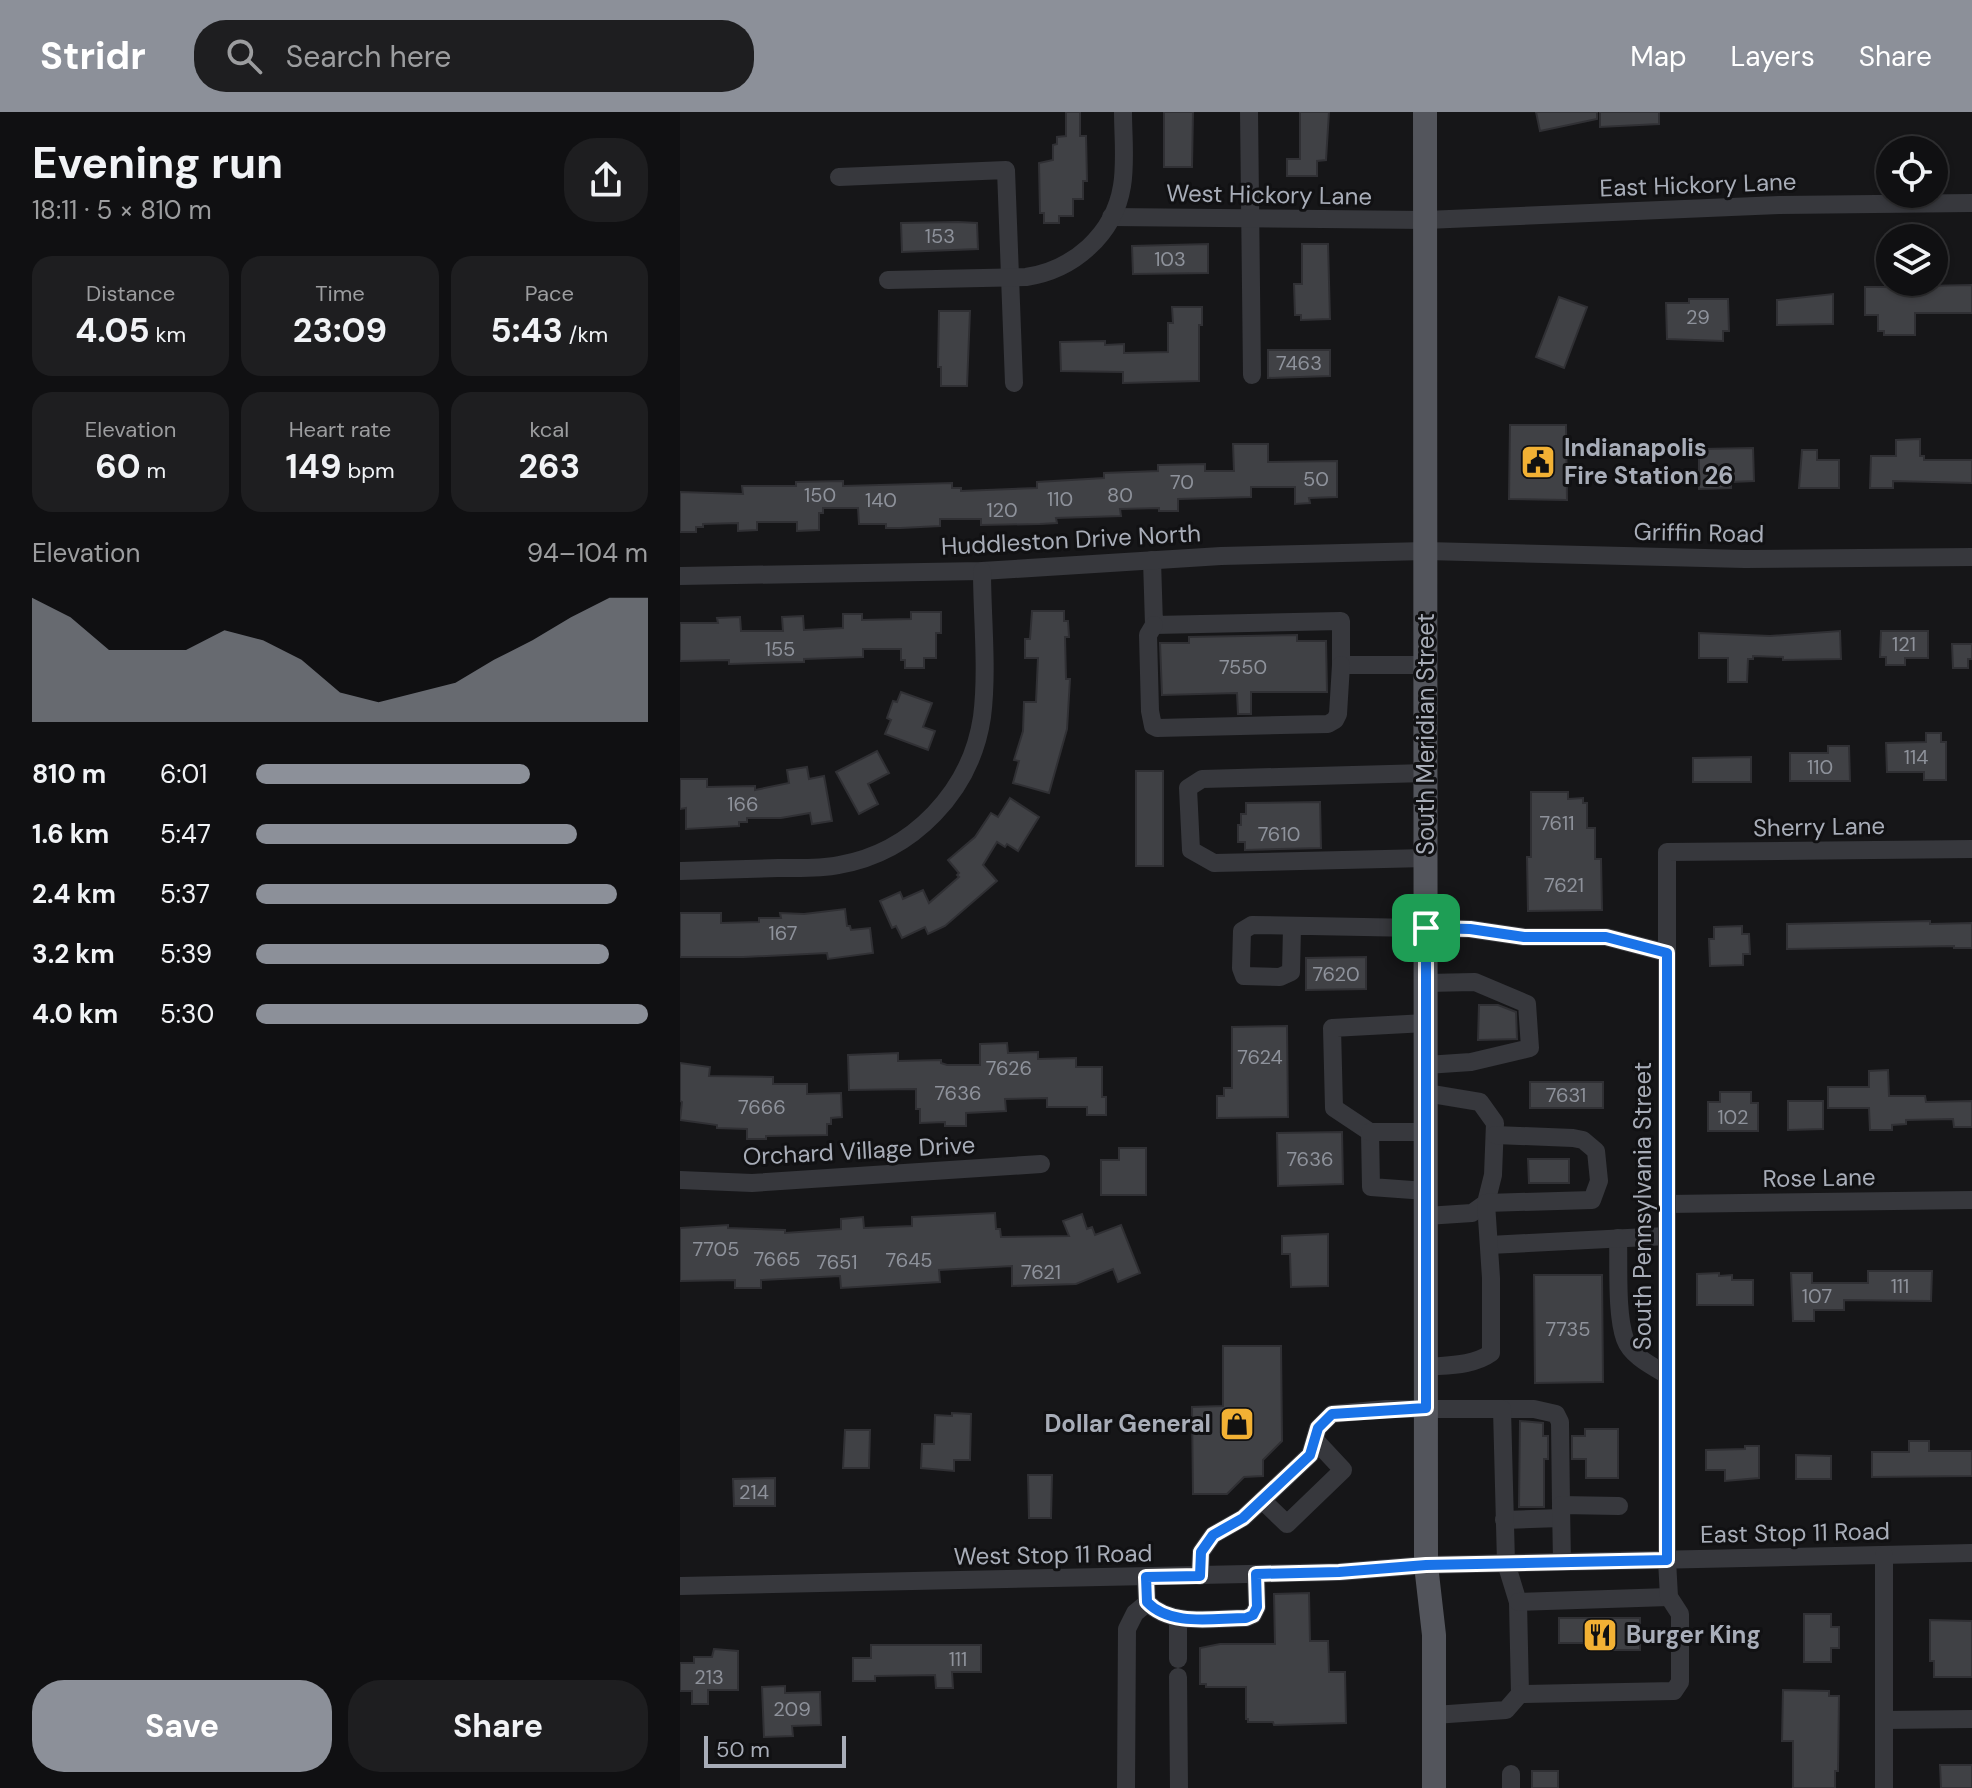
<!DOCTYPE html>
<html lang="en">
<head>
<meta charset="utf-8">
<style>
	body { margin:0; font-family:"DM Sans",sans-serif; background:#1e1e20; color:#f1f3f6; height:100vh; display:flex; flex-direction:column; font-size:30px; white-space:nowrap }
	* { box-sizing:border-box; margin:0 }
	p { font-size:26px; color:#9c9d9f }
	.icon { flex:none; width:44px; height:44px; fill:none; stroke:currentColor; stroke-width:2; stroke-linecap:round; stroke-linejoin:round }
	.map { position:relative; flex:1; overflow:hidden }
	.details { display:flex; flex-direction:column; background:#101012; width:680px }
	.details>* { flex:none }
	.controls { position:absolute; left:1196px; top:24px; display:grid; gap:16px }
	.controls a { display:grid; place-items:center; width:72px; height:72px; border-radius:50%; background:#101012; box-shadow:0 2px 6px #0004,0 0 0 2px #303032; font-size:40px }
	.scale { position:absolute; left:24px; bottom:20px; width:142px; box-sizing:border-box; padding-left:8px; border:4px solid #a8adb8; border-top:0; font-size:22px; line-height:28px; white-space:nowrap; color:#a8adb8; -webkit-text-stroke:6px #111113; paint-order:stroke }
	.pin { position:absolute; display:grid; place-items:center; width:68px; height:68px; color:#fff; margin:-34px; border-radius:16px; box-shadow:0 4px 12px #0006 }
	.round { display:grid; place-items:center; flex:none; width:84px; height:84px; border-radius:32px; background:#1e1e20 }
	.overview { display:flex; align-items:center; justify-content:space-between; height:136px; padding:0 32px }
	h1 { font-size:44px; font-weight:700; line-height:60px }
	.stats { display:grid; grid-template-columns:repeat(3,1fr); gap:12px; height:136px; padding:8px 32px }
	.stats div { display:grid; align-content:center; border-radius:20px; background:#1e1e20; text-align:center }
	.stats b { font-size:34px; font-weight:700 }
	.stats small { font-size:22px; font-weight:400 }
	.stats p { font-size:22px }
	.chart { height:224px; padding:16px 32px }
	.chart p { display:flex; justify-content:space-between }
	.chart svg { width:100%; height:144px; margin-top:8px; fill:#8c9099; opacity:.7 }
	.cta { display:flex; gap:16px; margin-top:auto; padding:16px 32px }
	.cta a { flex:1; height:92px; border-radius:32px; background:#8c9099; color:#fff; font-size:32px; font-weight:700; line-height:92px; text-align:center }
	.cta a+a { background:#1e1e20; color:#f1f3f6 }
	ul { padding:0 32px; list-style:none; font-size:26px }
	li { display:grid; grid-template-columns:128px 96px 1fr; align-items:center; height:60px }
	li i { height:20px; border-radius:10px; background:#8c9099 }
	header { display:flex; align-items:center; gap:48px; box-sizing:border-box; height:112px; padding:0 40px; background:#8c9099; color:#fff }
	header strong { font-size:38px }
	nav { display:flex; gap:44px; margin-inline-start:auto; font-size:28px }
	.search { width:560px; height:72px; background:#1e1e20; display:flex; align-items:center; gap:20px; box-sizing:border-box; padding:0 28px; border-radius:32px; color:#9c9d9f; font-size:30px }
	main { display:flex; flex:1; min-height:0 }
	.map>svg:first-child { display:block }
	.building { fill:#404145; stroke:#303034; stroke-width:2 }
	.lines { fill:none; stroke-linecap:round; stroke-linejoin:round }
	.minor { stroke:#37383d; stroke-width:18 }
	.major { stroke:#53555c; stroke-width:24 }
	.route-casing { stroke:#fff; stroke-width:16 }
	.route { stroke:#1a73e8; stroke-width:10 }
	.labels { text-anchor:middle; stroke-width:6; stroke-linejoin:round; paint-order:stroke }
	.number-label { font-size:20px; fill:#8e929b }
	.street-label { font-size:24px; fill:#a8adb8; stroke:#111113 }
	.poi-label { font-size:24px; font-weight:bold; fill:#a8adb8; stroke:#111113; text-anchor:start }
</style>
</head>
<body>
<header>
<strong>Stridr</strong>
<div class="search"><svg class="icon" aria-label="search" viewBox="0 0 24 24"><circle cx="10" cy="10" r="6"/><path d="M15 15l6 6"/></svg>Search here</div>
<nav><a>Map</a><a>Layers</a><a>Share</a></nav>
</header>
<main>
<section class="details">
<div class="overview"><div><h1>Evening run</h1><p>18:11 · 5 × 810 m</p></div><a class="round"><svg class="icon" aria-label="share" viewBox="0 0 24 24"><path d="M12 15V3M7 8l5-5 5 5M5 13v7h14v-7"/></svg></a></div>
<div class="stats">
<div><p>Distance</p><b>4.05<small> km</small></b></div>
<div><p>Time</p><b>23:09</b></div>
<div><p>Pace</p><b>5:43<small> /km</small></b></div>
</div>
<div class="stats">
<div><p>Elevation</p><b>60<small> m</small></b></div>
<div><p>Heart rate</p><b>149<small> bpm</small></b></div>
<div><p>kcal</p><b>263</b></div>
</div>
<div class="chart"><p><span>Elevation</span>94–104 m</p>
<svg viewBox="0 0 160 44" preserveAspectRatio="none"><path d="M0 44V6L10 12L20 22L30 22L40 22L50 16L60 19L70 25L80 35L90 38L100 35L110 32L120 25L130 19L140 12L150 6L160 6V44z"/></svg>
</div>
<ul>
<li><b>810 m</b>6:01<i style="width:70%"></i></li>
<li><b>1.6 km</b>5:47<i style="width:82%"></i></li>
<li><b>2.4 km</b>5:37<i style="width:92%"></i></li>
<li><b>3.2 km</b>5:39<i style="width:90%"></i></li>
<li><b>4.0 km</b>5:30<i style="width:100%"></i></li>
</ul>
<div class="cta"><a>Save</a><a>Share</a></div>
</section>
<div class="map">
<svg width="1292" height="1676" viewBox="0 0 1292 1676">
	<rect width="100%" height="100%" fill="#161618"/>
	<g class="building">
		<polygon points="386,0 400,0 400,24 406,24 407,69 403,69 403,87 393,87 393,104 379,104 379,111 364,111 364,101 360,101 359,51 373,48 373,33 377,32 377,25 386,24"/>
		<polygon points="484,0 513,0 512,55 484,55"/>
		<polygon points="620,0 649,0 646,48 637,49 637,64 607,64 607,47 620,47"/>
		<polygon points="856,0 917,0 917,7 860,19"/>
		<polygon points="920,0 979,0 979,12 920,15"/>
		<polygon points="278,110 297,111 298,137 222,140 221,111"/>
		<polygon points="528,132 528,161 453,162 452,134"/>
		<polygon points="622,132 648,132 650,207 621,208 621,203 615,203 614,172 622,172"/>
		<polygon points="1205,170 1244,170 1244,174 1292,173 1292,201 1235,201 1235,223 1204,223 1204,219 1198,219 1198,203 1185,203 1185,175 1205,175"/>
		<polygon points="1153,182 1153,212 1097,213 1097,188"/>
		<polygon points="879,185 907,195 884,256 856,245"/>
		<polygon points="1009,187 1048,187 1049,219 1043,219 1043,229 987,227 986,191 1009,191"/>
		<polygon points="492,195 522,195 522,213 519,213 519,269 443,271 443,260 381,259 380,230 425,229 425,233 444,232 444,241 488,240 488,211 493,211"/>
		<polygon points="259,199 290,199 287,274 261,274 261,255 258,255"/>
		<polygon points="588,238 650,238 650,264 588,266"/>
		<polygon points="830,313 886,313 887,388 829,387"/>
		<polygon points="1240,327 1240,344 1244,344 1244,348 1292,348 1292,371 1213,369 1213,376 1190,376 1191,344 1216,344 1216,328"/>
		<polygon points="553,332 588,332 588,350 657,349 657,385 629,386 630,391 615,392 615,375 571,375 571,385 498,387 498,399 479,399 479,396 440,397 441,404 376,406 377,411 360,412 301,413 301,407 260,407 260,414 221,416 206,416 206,412 179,412 178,396 143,396 143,401 139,401 139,418 117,419 117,410 77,410 77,418 58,419 58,411 23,412 23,415 16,415 16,420 0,420 0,380 63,382 62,374 116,374 116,370 163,369 163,374 272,371 272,376 281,376 281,379 357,376 357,370 424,366 424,361 478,359 478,353 525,352 525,359 554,359"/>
		<polygon points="1073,336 1074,369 1051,370 1051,376 1019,377 1019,345 1022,345 1022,337"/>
		<polygon points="1122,338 1137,338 1137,348 1159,348 1159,376 1119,376"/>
		<polygon points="352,499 384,499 384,509 388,509 389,525 385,525 386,567 390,567 387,617 369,681 333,671 339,649 334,648 343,619 344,590 356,590 358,546 345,546 345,527 350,527"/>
		<polygon points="231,500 261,500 261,521 256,521 256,546 244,546 244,556 225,556 225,548 221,548 221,537 183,537 183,545 124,547 124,550 49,552 49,548 0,549 0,511 38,511 37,506 60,505 61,519 103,519 102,505 123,504 124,518 163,516 163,502 182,502 182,508 231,507"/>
		<polygon points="1160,519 1161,547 1103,548 1103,545 1073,544 1073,547 1068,547 1067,570 1048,570 1048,546 1019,546 1019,521 1090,524"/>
		<polygon points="1201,519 1248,519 1248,546 1225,546 1225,553 1206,553 1206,545 1200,545"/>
		<polygon points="617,523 617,529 646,529 647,580 571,580 571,602 558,602 557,581 482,583 480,531 509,531 509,525"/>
		<polygon points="1272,532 1292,532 1292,547 1288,547 1288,556 1273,556"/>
		<polygon points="221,580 252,591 243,615 255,619 248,638 205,622 211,608 207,606 213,589 217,590"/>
		<polygon points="1246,621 1261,621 1261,630 1266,630 1266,668 1244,668 1244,660 1207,660 1206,631 1246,630"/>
		<polygon points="1148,634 1169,634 1170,669 1110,669 1110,641 1148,641"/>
		<polygon points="197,639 209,661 188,672 198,692 179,702 156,660"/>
		<polygon points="1071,645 1071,670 1013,670 1013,646"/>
		<polygon points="127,655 129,667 144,664 152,709 132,712 130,701 101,706 67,706 67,710 59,710 59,714 6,717 6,696 0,697 0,667 27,667 27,675 75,674 75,678 109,671 107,658"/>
		<rect x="456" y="659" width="27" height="95"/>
		<polygon points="851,680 888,680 888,687 903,686 903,691 907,691 907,716 915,716 915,747 921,747 922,798 848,799 847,745 851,745"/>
		<polygon points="330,686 359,705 338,739 327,732 325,735 317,730 303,753 317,769 265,814 248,822 245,815 222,826 216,814 212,816 200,789 220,780 223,787 243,778 249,791 279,765 277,763 279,761 268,748 295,725 311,701 318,705"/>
		<polygon points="640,690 641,736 565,738 565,730 558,730 558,713 561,713 561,702 566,702 566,691"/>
		<polygon points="165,797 167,814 170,814 171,818 190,816 193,841 148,847 147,841 64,845 0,845 0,801 41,801 41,811 79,810 79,806 101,806 100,801 124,802"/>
		<polygon points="1250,809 1250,812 1292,811 1292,836 1274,836 1274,834 1107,837 1107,812"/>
		<polygon points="1062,814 1062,822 1069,822 1070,842 1063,842 1063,853 1030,854 1029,827 1034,827 1034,815"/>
		<polygon points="686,845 686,877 626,878 626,846"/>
		<polygon points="799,893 818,893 836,900 837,927 798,928"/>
		<polygon points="607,914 608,1005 537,1006 537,984 544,984 544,976 552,976 552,915"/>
		<polygon points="327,931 328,941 358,940 358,947 396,946 396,955 422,955 422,985 426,985 426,1003 407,1003 407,995 367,995 367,986 325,987 326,999 286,1001 286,1014 265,1014 265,1010 240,1011 240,997 236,997 236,977 169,978 168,943 218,941 218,949 261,948 261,951 267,953 300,953 300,932"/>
		<polygon points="0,951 30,955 29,964 93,965 93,972 127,972 127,982 161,981 162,1005 151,1006 151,1012 147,1012 147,1023 86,1024 86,1027 67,1027 67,1017 37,1016 37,1013 0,1008 2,990 0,989"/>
		<polygon points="1208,958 1209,984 1245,984 1246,990 1292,989 1292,1015 1274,1015 1273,1007 1226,1008 1226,1012 1212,1013 1212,1018 1190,1018 1189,996 1148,996 1148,975 1189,975 1189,959"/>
		<rect x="850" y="970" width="73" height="26"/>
		<polygon points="1040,980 1071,980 1071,991 1078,991 1078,1019 1028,1019 1028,990 1040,990"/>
		<polygon points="1108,989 1143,989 1143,1017 1108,1018"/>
		<polygon points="662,1020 663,1072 598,1074 597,1021"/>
		<polygon points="439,1036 466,1036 466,1083 421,1083 421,1048 439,1048"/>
		<polygon points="848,1047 889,1047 889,1071 849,1071"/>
		<polygon points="315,1101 316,1117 320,1117 321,1125 389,1124 383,1109 402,1102 407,1117 412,1115 415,1123 441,1113 460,1161 438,1170 433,1157 396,1172 332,1174 332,1154 259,1158 260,1170 161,1176 160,1164 81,1168 81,1176 55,1176 55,1168 0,1169 0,1116 48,1113 48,1116 105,1118 105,1121 161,1117 161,1107 183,1105 184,1116 232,1114 232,1105"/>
		<polygon points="648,1122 648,1174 611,1175 610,1142 602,1142 602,1124"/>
		<polygon points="1188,1159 1252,1159 1251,1189 1164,1188 1164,1198 1134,1198 1134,1209 1113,1209 1111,1161 1132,1161 1132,1171 1188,1171"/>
		<polygon points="1039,1161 1039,1164 1052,1163 1052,1168 1073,1168 1073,1193 1017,1193 1017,1162"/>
		<polygon points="854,1163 922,1163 923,1270 855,1271"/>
		<polygon points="543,1234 601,1234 602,1329 583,1348 583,1364 564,1365 547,1382 513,1382 512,1295 543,1294"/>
		<polygon points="272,1301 291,1302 290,1348 274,1348 274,1359 241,1356 242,1332 254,1332 255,1303 272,1304"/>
		<polygon points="840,1309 863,1311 863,1324 868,1324 868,1347 864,1347 864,1395 839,1395"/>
		<polygon points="905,1317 938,1317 938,1366 906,1366 906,1347 892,1347 892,1324 905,1324"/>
		<polygon points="165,1318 190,1318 189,1356 163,1356"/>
		<polygon points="1229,1329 1249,1329 1249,1339 1292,1339 1292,1364 1192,1365 1192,1340 1229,1340"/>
		<polygon points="1065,1334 1079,1334 1079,1366 1045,1369 1045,1358 1026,1358 1026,1338 1065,1337"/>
		<polygon points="1116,1343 1151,1344 1151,1367 1116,1367"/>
		<polygon points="348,1363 372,1363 371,1406 349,1406"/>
		<polygon points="95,1366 95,1394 54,1394 53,1367"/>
		<polygon points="629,1481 630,1529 648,1529 649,1560 665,1560 666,1611 594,1613 593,1610 568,1610 568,1607 566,1607 566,1575 526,1575 526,1572 520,1572 520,1536 540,1532 595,1532 594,1482"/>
		<polygon points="1124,1502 1151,1502 1151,1515 1159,1515 1159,1536 1151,1536 1151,1550 1124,1550"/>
		<polygon points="879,1506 960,1506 960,1538 907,1538 907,1531 879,1531"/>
		<polygon points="1250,1508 1292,1509 1292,1565 1254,1565 1254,1549 1250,1549"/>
		<polygon points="191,1533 301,1533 301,1560 272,1560 273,1576 256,1576 255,1563 195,1564 195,1569 173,1569 173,1546 191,1546"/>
		<polygon points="34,1537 58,1539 58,1578 28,1578 28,1592 12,1592 12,1579 0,1579 0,1551 14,1551 14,1545 32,1545"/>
		<polygon points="105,1574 105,1581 140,1580 141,1613 112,1614 113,1624 84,1625 82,1575"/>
		<polygon points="1103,1578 1149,1579 1149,1584 1159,1584 1158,1659 1155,1659 1155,1676 1113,1676 1113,1629 1102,1629"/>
		<polygon points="1260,1653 1292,1653 1292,1676 1261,1676"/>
		<rect x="852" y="1659" width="26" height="17"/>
	</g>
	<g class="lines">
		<g class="minor">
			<polyline points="569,0 572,263"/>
			<polyline points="159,65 326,58 334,271"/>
			<polyline points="431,105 746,108 1099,93 1292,91"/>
			<path d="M208,168L346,165C393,158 434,123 442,74C446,50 443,24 443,0"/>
			<polyline points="472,448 474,513 661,509 661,553 746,553"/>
			<polyline points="0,464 302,459 541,444 746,439 1065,447 1292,445"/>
			<polyline points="474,513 468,523 470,599 473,614 477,616 648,612 655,608 658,602 661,553"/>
			<polyline points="746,661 522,667 508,676 511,738 534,751 746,746"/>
			<path d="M0,759C33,758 65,757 98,756C118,756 139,757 159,753C233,740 291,679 302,605C308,558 302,506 302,459"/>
			<polyline points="612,815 611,860 600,865 564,864 561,856 562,819 572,813 790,817 844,825 926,825 987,841"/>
			<polyline points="746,871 795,870 847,892 850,936 791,950 746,953"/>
			<polyline points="746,911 652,916 654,996 690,1020 691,1075 746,1079"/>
			<polyline points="746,981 800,990 815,1011 813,1063 806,1091 792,1101 746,1104"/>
			<polyline points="690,1020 746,1020"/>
			<polyline points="0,1068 72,1071 361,1052"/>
			<polyline points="987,1092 1292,1088"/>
			<path d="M938,1126C939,1153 936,1202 945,1227C951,1244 972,1254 987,1263"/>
			<polyline points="809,1133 987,1124"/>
			<path d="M746,1255C768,1253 793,1254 811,1241V1166L806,1091L912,1088L919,1069L916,1039L903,1028L893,1026L815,1023"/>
			<polyline points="822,1297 854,1297 876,1302 880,1310 881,1393"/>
			<polyline points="582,1388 607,1412 663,1358 635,1328"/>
			<polyline points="824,1408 881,1406"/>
			<polyline points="882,1450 881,1393 939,1394"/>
			<polyline points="520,1464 521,1440 533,1423 563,1406 630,1343 638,1316 652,1302 706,1297 822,1297 826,1451 838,1490 840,1582"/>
			<polyline points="0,1474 659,1460 746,1453 1292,1441"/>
			<path d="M467,1490C491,1515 533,1506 566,1506L573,1503L577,1495L576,1462"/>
			<polyline points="838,1490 989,1485"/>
			<polyline points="498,1507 498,1547"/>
			<polyline points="498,1565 499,1676"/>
			<polyline points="754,1603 826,1598 840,1582 994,1579 1000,1570 1000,1502 989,1485 987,1448 987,740 1292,737"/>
			<polyline points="1204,1608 1292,1607"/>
			<polyline points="831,1662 831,1676"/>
			<polyline points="446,1676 447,1517 455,1501 467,1491 466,1465"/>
			<polyline points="1204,1676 1204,1443"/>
		</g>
		<polyline class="major" points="745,0 746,1453 754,1523 754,1676"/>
	</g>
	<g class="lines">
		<g class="route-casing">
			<path id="route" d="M746,816L790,817L844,825H926L987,841V1448L746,1453L659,1460L576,1462L577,1495L573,1503L566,1506C533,1506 491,1515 467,1490L466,1465L520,1464L521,1440L533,1423L563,1406L630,1343L638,1316L652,1302L746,1296Z"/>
		</g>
		<use href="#route" class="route"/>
	</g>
	<defs>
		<g id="civic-square" transform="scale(1.8)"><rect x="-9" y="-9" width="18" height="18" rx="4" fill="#f2b134" stroke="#111113"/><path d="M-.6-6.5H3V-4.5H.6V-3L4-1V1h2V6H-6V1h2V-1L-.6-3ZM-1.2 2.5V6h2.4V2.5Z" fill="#111"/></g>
		<g id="shop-square" transform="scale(1.8)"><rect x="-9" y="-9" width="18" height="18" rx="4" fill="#f2b134" stroke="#111113"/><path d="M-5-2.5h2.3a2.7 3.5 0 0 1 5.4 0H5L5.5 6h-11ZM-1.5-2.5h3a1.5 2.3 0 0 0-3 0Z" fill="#111"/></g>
		<g id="restaurant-square" transform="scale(1.8)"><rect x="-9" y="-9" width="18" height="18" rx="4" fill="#f2b134" stroke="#111113"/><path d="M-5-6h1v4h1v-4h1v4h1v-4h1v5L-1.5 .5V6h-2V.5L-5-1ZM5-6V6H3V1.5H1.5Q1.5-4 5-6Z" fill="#111"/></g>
	</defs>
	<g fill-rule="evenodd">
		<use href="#civic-square" x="858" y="350"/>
		<use href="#shop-square" x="557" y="1312"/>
		<use href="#restaurant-square" x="920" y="1523"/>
	</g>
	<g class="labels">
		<g class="number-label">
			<text x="260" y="131">153</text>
			<text x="490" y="154">103</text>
			<text x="1018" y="212">29</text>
			<text x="619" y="258">7463</text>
			<text x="636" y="374">50</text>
			<text x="502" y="377">70</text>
			<text x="140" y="390">150</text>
			<text x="440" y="390">80</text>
			<text x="380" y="394">110</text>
			<text x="201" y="395">140</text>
			<text x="322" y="405">120</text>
			<text x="1224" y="539">121</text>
			<text x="100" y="544">155</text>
			<text x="563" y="562">7550</text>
			<text x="1236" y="652">114</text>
			<text x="1140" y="662">110</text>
			<text x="63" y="699">166</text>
			<text x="877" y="718">7611</text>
			<text x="599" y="729">7610</text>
			<text x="884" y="780">7621</text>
			<text x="103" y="828">167</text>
			<text x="656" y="869">7620</text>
			<text x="580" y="952">7624</text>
			<text x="329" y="963">7626</text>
			<text x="278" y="988">7636</text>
			<text x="886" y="990">7631</text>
			<text x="82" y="1002">7666</text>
			<text x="1053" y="1012">102</text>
			<text x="630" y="1054">7636</text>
			<text x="36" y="1144">7705</text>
			<text x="97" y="1154">7665</text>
			<text x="229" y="1155">7645</text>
			<text x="157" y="1157">7651</text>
			<text x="361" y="1167">7621</text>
			<text x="1220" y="1181">111</text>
			<text x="1137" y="1191">107</text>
			<text x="888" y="1224">7735</text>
			<text x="74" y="1387">214</text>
			<text x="278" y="1554">111</text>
			<text x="29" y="1572">213</text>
			<text x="112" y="1604">209</text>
		</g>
		<g class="street-label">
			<text transform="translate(1018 73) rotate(-2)" y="8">East Hickory Lane</text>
			<text transform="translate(589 83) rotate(1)" y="8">West Hickory Lane</text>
			<text transform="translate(1019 421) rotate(1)" y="8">Griffin Road</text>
			<text transform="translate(391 428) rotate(-3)" y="8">Huddleston Drive North</text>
			<text transform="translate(746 622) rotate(-90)" y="8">South Meridian Street</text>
			<text transform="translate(1139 715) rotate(-1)" y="8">Sherry Lane</text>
			<text transform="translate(179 1039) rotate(-3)" y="8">Orchard Village Drive</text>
			<text transform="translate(1139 1066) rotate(-1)" y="8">Rose Lane</text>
			<text transform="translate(963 1094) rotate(-90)" y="8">South Pennsylvania Street</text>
			<text transform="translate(1115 1421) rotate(-1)" y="8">East Stop 11 Road</text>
			<text transform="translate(373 1443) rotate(-1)" y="8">West Stop 11 Road</text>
		</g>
		<g class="poi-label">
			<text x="884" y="344">Indianapolis<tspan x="884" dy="28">Fire Station 26</tspan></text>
			<text x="531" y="1320" text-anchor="end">Dollar General</text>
			<text x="946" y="1531">Burger King</text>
		</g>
	</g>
</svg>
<div class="controls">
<a><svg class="icon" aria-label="locate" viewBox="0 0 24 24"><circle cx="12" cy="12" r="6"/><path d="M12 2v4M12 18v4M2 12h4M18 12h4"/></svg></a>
<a><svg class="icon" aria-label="layers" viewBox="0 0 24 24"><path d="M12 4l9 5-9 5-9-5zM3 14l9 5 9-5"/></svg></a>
</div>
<div class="scale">50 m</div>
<div class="pin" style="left:746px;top:816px;background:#1e9e55"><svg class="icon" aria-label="arrive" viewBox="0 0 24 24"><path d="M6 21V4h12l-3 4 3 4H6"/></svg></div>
</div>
</main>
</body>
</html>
